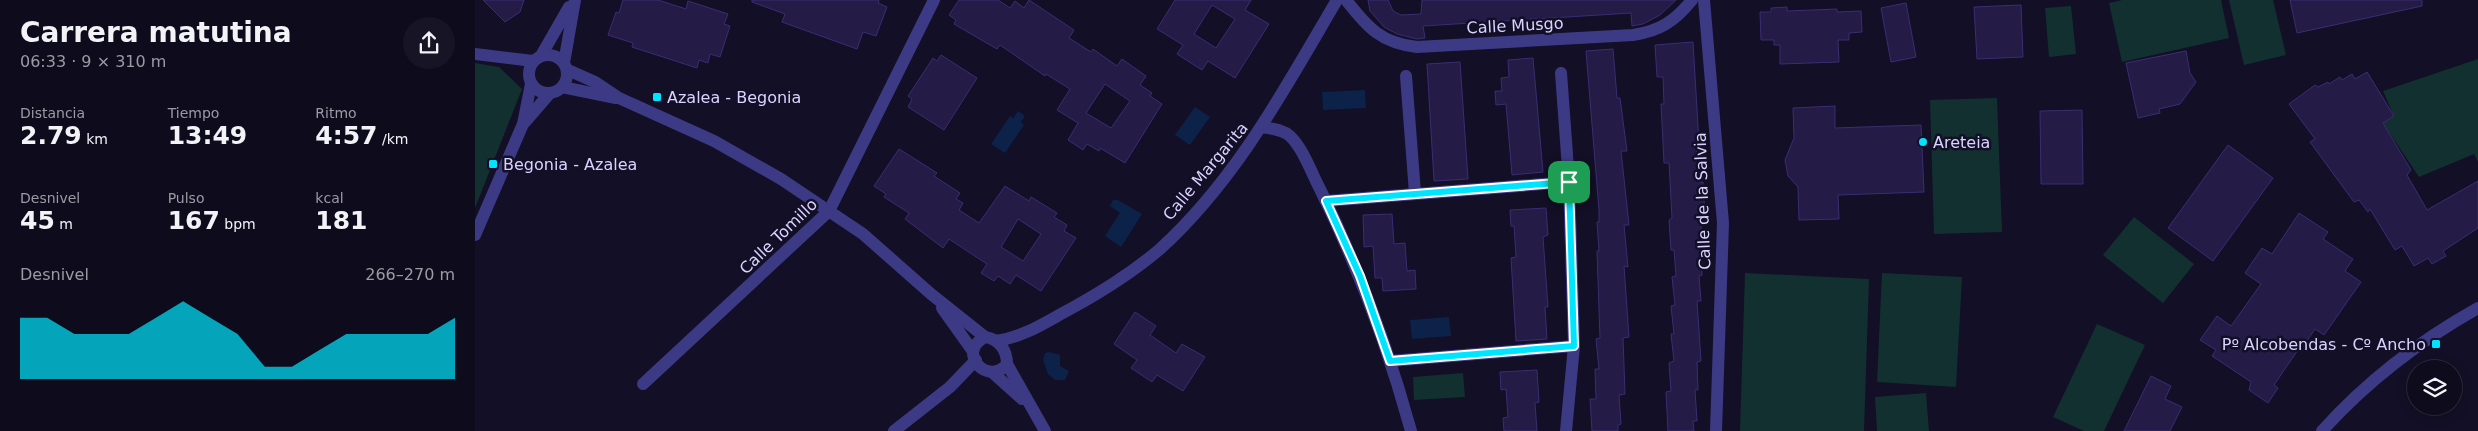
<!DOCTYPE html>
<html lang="es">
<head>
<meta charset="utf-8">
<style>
	body { margin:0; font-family:"DejaVu Sans",sans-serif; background:#171425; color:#f1f3f6; height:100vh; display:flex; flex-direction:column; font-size:19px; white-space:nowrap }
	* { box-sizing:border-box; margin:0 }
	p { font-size:16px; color:#9b9ba3 }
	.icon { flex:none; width:28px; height:28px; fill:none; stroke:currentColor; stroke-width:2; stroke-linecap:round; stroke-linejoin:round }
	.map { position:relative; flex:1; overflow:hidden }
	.panel { display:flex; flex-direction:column; background:#0e0b1c; width:475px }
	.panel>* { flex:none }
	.tools { position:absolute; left:1932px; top:360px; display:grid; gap:10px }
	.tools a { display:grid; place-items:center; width:55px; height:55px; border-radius:50%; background:#0e0b1c; box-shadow:0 2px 12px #0003,0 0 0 1px #2e2b3b; font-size:25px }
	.pin { position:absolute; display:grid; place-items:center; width:42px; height:42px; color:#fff; margin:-21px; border-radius:10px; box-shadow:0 2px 8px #0006 }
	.round { display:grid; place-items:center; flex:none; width:52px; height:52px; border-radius:26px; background:#171425 }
	.summary { display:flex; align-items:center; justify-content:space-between; height:85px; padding:0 20px }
	h1 { font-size:28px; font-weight:700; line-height:38px }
	.figures { display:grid; grid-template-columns:repeat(3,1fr); gap:8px; height:85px; padding:5px 20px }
	.figures div { display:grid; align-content:center }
	.figures b { font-size:25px; font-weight:700 }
	.figures small { font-size:14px; font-weight:400 }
	.figures p { font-size:14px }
	.chart { height:140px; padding:10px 20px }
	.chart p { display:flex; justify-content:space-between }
	.chart svg { width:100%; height:90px; margin-top:5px; fill:#00e5ff; opacity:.7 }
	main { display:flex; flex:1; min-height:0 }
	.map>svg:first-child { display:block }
	.green { fill:#12302f }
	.water { fill:#0c2248 }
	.building { fill:#241b47; stroke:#3b2d73; fill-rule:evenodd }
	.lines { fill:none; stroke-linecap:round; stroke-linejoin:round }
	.street { stroke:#3d3a85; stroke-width:12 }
	.route-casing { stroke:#fff; stroke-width:10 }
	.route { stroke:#00e5ff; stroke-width:6 }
	.poi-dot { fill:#00e5ff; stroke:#130f26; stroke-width:2 }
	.labels { text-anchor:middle; stroke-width:5; stroke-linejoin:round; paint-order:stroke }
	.street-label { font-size:16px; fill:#d9d4ff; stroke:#130f26 }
	.poi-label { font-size:16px; fill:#d9d4ff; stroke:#130f26; text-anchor:start }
</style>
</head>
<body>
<main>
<section class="panel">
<div class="summary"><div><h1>Carrera matutina</h1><p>06:33 · 9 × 310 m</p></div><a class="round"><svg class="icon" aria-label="share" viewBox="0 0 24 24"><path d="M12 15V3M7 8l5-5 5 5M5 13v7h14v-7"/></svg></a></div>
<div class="figures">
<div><p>Distancia</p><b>2.79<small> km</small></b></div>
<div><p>Tiempo</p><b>13:49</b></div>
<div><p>Ritmo</p><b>4:57<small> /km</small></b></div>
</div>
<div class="figures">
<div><p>Desnivel</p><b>45<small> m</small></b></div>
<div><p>Pulso</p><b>167<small> bpm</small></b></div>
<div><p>kcal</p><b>181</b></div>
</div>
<div class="chart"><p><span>Desnivel</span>266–270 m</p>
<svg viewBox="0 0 160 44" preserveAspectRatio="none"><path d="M0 44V14L10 14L20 22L30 22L40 22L50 14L60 6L70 14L80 22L90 38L100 38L110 30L120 22L130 22L140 22L150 22L160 14V44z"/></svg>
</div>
</section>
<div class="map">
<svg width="2003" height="431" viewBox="0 0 2003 431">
	<rect width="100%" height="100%" fill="#130f26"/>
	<g class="green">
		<polygon points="1647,0 1746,0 1754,38 1647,62 1634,3"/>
		<polygon points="1754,0 1798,0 1811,55 1769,65"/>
		<polygon points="1596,6 1601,54 1574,57 1570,8"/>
		<polygon points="2003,59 2003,162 1999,154 1944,177 1908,123 1919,116 1908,91"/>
		<polygon points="0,63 24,67 47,89 0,208"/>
		<polygon points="1522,98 1527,232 1459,234 1455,100"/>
		<polygon points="1659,217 1719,264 1688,303 1628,255"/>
		<polygon points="1270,273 1394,279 1389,431 1265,431"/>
		<polygon points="1407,273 1487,277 1481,387 1402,382"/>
		<polygon points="1622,324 1670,345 1629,431 1609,431 1578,417"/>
		<polygon points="988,373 990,397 939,400 938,377"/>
		<polygon points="1451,393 1454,431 1402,431 1400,397"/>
	</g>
	<g class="water">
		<polygon points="890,90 891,108 848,110 847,92"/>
		<polygon points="720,107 735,117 715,145 700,135"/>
		<polygon points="543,111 550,116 546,122 549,125 530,153 516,144 535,116 538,118"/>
		<polygon points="638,200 643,200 667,214 646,247 630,236 645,213 635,206"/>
		<polygon points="974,317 976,336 937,339 935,320"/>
		<polygon points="575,352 585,355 585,366 594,371 590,380 580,380 573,374 568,360 570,353"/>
	</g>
	<g class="building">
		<polygon points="8,0 49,0 45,12 30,22"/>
		<polygon points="148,0 183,0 211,9 213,1 253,14 249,24 255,26 245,57 235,54 233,63 224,60 222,68 157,47 158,43 133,35 141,12 144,13"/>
		<polygon points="277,0 404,0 403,3 412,7 401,36 388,32 382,49 307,22 310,14 277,2"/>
		<path d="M484,0H523L535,8L540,1L549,8L554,0L599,30L594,38L616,52L618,49L642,66L647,59L671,76L665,85L677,93L675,96L687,104L650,163L625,148L624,151L612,144L608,150L593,140L603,123L582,110L595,89L571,74L570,76L525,45L522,49L479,24L481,20L474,15ZM630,84L655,101L636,128L611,113Z"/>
		<path d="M700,0H776L770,10L794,24L760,78L733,61L727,70L702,54L708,45L682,29ZM737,5L760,19L741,48L719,34Z"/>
		<polygon points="893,0 913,0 918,11 926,15 946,14 947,0 1201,0 1185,15 1168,24 1157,26 1156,13 948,26 950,38 942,39 922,34 909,27 895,11"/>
		<polygon points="1815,0 1947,0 1947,6 1822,33"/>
		<polygon points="1431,3 1441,57 1416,62 1406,8"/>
		<polygon points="1546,5 1548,57 1502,59 1499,7"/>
		<polygon points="1312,7 1312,11 1362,9 1362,12 1386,11 1387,32 1374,33 1374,40 1363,40 1364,62 1305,64 1305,45 1299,45 1299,40 1286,40 1285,12 1296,12 1296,8"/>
		<polygon points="1218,42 1224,143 1221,144 1224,182 1228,182 1230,216 1226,216 1227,275 1224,276 1226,301 1222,301 1226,361 1222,362 1223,390 1220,390 1222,421 1218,421 1219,431 1193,431 1191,392 1196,391 1194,363 1199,361 1196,334 1199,334 1196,306 1200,305 1197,277 1201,276 1199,250 1196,250 1194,220 1197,218 1194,163 1189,163 1186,104 1189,104 1188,77 1182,77 1180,45"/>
		<polygon points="1138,49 1142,98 1145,98 1152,151 1146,151 1154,225 1149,225 1153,267 1149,266 1154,337 1148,338 1150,394 1144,395 1146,424 1143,425 1143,431 1117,431 1115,399 1121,399 1120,369 1124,369 1121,339 1125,338 1122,251 1124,251 1122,222 1124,222 1124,210 1111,51"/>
		<polygon points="1711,51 1715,73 1721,82 1705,104 1684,109 1685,113 1663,118 1651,63"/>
		<polygon points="466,55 502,78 469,130 433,107 437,99 433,96 443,81 458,58 462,61"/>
		<polygon points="1058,58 1068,172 1037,175 1031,104 1021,105 1020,91 1027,91 1026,78 1034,77 1033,60"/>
		<polygon points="985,62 993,179 959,181 952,64"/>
		<polygon points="1892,72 1919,116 1908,123 1936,170 1932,175 1952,210 2003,181 2003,228 1968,251 1971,256 1957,264 1953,258 1939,266 1927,246 1920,250 1895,209 1893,212 1884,200 1879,202 1835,142 1840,139 1814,104 1840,85 1843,87 1853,82 1854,84 1865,77 1867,80 1877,74 1880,79"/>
		<polygon points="1360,106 1360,128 1446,125 1449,192 1363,195 1364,219 1324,220 1323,187 1313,176 1310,160 1319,138 1318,108"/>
		<polygon points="1607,110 1608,184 1566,184 1565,111"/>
		<polygon points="1753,145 1798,178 1738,261 1693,228"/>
		<path d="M424,149L462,173L459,176L485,193L481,199L488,203L484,210L504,223L530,186L554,201L556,197L582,213L579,217L592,225L589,231L601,238L566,291L541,275L535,284L523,276L519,281L506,273L512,264L474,239L468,248L430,219L434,213L409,197L411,194L399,186ZM543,219L566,234L548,261L526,247Z"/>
		<polygon points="1071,208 1073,235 1068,237 1073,307 1070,307 1072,339 1041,341 1036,258 1041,257 1039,226 1036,226 1035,210"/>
		<polygon points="1824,213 1853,232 1848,239 1878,259 1870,271 1886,282 1849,335 1840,329 1829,345 1827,344 1799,385 1803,388 1793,403 1774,390 1776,382 1737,356 1741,350 1725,340 1742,316 1756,326 1786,284 1770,273 1787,248 1797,254"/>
		<polygon points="917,214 919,244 930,243 932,271 940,270 941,289 908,291 907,278 900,278 898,246 889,247 888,215"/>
		<polygon points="660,312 681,326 675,335 701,353 707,344 730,357 708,391 682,375 677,382 656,368 662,360 639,344"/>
		<polygon points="1062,370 1064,402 1060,403 1062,431 1029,431 1028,418 1033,417 1031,389 1026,390 1025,372"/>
		<polygon points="1676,376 1696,386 1690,399 1707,407 1695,431 1649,431"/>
	</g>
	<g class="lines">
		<g class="street">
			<path d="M871,0C893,28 906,43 942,47L1158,35C1185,31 1200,21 1217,0"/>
			<polyline points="1229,0 1248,223 1241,431"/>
			<polyline points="0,54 58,61"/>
			<polyline points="67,54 94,7"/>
			<circle cx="73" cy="74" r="19"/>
			<polyline points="89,63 100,0"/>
			<polyline points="93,70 120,82 144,98 239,141 306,179 388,234 456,294 510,337"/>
			<polyline points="1086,73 1094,182 1099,346 1091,431"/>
			<polyline points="931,76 940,193"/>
			<polyline points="87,87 141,98"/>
			<polyline points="50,122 75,93"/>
			<path d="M787,127C797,129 807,129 815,136C829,150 836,172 845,189C883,267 913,347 936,431"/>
			<polyline points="851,201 1094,182"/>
			<polyline points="0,235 48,124 56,84"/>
			<polyline points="467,308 497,350"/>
			<path d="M510,337C524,339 532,350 532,364C514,387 480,353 510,337Z"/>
			<path d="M521,341C550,337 572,321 597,308C628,291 658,272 685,249C762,179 810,88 862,0"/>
			<polyline points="915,361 1099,346"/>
			<polyline points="532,364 570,431"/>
			<polyline points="518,373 547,399"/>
			<polyline points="168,384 354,211 459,0"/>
			<polyline points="419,431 475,387 501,360"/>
			<path d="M1847,431C1892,381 1944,341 2003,308"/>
		</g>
	</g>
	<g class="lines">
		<g class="route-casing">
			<polygon id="route" points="1094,182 1099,346 915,361 885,276 851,201"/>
		</g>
		<use href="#route" class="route"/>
	</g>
	<g class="poi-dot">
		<rect x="177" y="92" width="10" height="10" rx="2.5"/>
		<circle cx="1448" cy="142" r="5"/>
		<rect x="13" y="159" width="10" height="10" rx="2.5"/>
		<rect x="1956" y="339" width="10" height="10" rx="2.5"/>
	</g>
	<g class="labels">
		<g class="street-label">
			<text transform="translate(1040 25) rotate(-3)" y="6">Calle Musgo</text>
			<text transform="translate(730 171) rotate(-50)" y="6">Calle Margarita</text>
			<text transform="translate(1227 201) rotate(-92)" y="6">Calle de la Salvia</text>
			<text transform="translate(303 236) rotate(-44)" y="6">Calle Tomillo</text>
		</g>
		<g class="poi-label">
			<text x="192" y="103">Azalea - Begonia</text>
			<text x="1458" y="148">Areteia</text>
			<text x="28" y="170">Begonia - Azalea</text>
			<text x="1951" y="350" text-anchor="end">Pº Alcobendas - Cº Ancho</text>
		</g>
	</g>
</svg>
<div class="tools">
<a><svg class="icon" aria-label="layers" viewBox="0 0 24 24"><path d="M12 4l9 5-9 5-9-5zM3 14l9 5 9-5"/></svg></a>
</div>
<div class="pin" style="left:1094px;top:182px;background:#1e9e55"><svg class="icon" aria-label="arrive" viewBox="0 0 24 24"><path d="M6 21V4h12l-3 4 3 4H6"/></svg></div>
</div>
</main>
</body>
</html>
